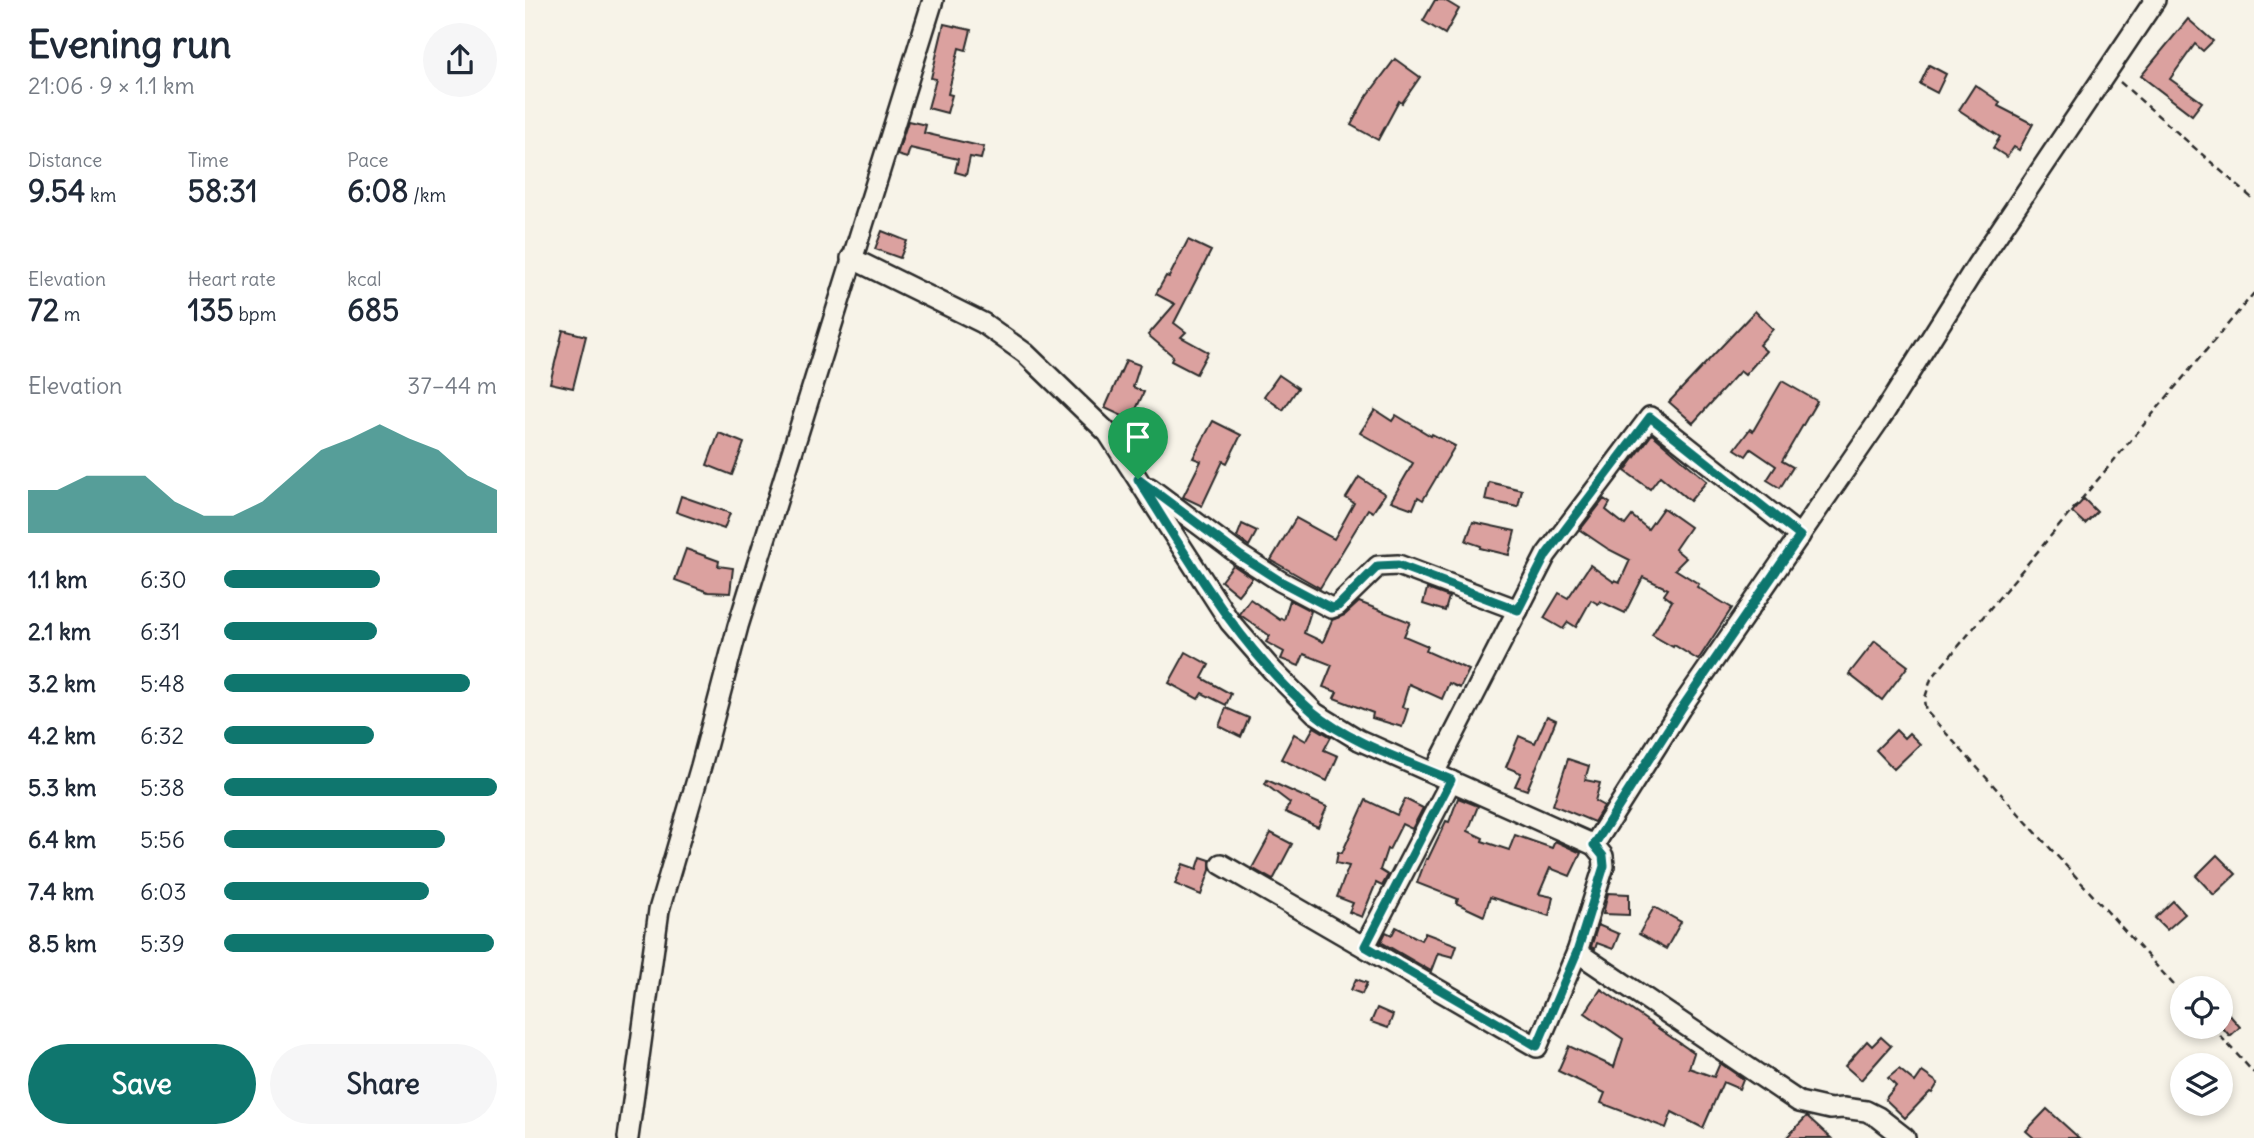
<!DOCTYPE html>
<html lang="en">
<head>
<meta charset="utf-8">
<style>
	body { margin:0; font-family:Delius,sans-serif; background:#f6f6f7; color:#1f2937; height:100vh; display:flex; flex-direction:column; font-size:26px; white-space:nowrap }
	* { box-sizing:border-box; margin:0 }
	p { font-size:23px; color:#747a83 }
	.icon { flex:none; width:38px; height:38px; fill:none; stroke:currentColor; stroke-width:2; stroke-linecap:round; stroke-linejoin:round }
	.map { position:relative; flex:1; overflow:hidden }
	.side { display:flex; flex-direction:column; background:#fff; width:525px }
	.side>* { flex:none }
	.tools { position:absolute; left:1645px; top:976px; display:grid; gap:14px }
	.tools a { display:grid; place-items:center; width:63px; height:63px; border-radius:50%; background:#fff; box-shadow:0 4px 10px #0003; font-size:35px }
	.pin { position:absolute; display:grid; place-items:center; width:60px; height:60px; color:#fff; margin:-72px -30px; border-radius:50% 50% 50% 0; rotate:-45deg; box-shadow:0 0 7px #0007 }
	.pin .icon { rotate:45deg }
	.round { display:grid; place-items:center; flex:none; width:74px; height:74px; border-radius:37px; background:#f6f6f7 }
	.overview { display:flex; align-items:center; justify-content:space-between; height:119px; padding:0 28px }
	h1 { font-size:38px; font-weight:800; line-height:52px }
	.metrics { display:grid; grid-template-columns:repeat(3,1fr); gap:10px; height:119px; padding:7px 28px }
	.metrics div { display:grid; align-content:center }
	.metrics b { font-size:30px; font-weight:800 }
	.metrics small { font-size:19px; font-weight:400 }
	.metrics p { font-size:19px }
	.chart { height:196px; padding:14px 28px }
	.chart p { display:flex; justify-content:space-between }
	.chart svg { width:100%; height:126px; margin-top:7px; fill:#0f766e; opacity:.7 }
	.button { display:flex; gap:14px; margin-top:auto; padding:14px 28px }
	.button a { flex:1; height:80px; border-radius:42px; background:#0f766e; color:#fff; font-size:28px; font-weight:800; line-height:80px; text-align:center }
	.button a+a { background:#f6f6f7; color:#1f2937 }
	ul { padding:0 28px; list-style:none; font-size:23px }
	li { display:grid; grid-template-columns:112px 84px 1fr; align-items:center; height:52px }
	li i { height:18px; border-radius:9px; background:#0f766e }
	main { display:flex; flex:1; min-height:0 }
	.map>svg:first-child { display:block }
	.building { fill:#dba19f; stroke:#2b2b2b; stroke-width:2 }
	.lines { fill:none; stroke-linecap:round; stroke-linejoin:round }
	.minor-casing { stroke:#2b2b2b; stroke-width:24 }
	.path { stroke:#2b2b2b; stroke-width:2.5; stroke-dasharray:7 5; stroke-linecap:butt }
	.minor { stroke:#f7f3e8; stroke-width:19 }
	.route-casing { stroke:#fff; stroke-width:14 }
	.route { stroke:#0f766e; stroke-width:9 }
</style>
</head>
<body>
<main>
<section class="side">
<div class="overview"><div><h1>Evening run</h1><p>21:06 · 9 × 1.1 km</p></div><a class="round"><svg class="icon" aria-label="share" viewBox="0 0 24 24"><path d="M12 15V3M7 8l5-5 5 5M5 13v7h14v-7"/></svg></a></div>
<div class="metrics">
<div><p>Distance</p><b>9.54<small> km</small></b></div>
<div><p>Time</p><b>58:31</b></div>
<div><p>Pace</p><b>6:08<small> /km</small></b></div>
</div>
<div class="metrics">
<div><p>Elevation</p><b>72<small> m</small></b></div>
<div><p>Heart rate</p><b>135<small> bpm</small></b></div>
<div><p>kcal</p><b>685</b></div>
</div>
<div class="chart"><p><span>Elevation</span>37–44 m</p>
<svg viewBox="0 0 160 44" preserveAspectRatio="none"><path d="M0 44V29L10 29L20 24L30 24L40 24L50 33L60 38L70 38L80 33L90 24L100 15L110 11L120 6L130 11L140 15L150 24L160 29V44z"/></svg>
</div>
<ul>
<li><b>1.1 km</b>6:30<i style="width:57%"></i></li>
<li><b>2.1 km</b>6:31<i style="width:56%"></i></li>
<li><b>3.2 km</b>5:48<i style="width:90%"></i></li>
<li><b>4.2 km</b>6:32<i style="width:55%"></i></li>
<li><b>5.3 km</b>5:38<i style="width:100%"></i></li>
<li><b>6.4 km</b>5:56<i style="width:81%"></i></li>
<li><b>7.4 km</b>6:03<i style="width:75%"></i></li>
<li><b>8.5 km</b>5:39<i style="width:99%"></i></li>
</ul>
<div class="button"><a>Save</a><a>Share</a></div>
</section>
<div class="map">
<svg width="1729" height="1138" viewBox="0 0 1729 1138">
	<rect width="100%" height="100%" fill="#f7f3e8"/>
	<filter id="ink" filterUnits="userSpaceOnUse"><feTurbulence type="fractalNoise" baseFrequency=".0143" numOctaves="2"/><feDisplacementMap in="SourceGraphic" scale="14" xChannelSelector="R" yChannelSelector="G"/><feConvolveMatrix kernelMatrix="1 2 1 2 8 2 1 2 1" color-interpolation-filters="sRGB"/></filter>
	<g filter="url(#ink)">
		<g class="building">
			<polygon points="910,0 919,0 934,9 920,34 898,21"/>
			<polygon points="1663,19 1688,41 1678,51 1670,44 1645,79 1677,102 1667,115 1616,76"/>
			<polygon points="419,24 446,30 441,50 434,48 423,94 427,95 422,113 403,108 411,79 406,78"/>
			<polygon points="870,59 895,77 877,103 874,101 853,140 826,125 840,99"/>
			<polygon points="1404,65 1421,74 1412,93 1395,84"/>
			<polygon points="1450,85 1475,102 1473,106 1508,124 1494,150 1489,147 1482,157 1468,148 1475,137 1434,110"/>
			<polygon points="383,121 401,125 399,133 459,147 456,159 445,157 441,175 430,172 433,159 385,148 382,158 372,155"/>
			<polygon points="357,231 382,241 375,258 350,249"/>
			<polygon points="663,240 686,251 649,323 661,332 656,337 683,352 671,374 646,361 648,356 623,335 650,304 631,294 641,276 644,277"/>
			<polygon points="1230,311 1248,329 1234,345 1241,351 1220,375 1215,371 1168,423 1144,402"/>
			<polygon points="38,330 61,336 48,388 25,383"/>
			<polygon points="601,360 615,365 608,387 619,392 606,420 580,408"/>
			<polygon points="754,375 773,388 758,410 739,396"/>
			<polygon points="1257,381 1292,401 1257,461 1268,467 1255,488 1242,480 1251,466 1226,449 1221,456 1210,449 1225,429 1228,431"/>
			<polygon points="850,410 867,421 871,415 906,436 907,434 930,446 898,500 893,497 888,509 866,501 888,463 835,433"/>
			<polygon points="688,421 716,435 702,463 698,461 677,506 658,497 676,461 668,458"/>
			<polygon points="194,433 219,443 207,475 182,465"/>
			<polygon points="1127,434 1182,481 1165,501 1135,476 1125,489 1100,471"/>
			<polygon points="834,477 860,494 848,512 843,509 795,588 746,560 771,518 809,539 829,503 821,498"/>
			<polygon points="964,482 997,490 993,507 960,500"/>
			<polygon points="156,496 205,513 199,529 151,512"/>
			<polygon points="1079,499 1085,503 1081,510 1100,525 1107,516 1123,529 1138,508 1165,527 1150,549 1161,558 1150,569 1174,584 1172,587 1207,608 1173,660 1149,645 1148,647 1127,635 1147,601 1139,595 1143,589 1118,577 1100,613 1075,601 1073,604 1066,600 1051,627 1043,622 1038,629 1019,618 1034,593 1043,598 1065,565 1089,582 1090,580 1095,582 1105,560 1083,549 1055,530"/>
			<polygon points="1559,499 1572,512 1560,524 1547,512"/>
			<polygon points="948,522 990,531 984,555 955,548 956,546 941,541"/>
			<polygon points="717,524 732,531 724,546 712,537"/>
			<polygon points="161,549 194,561 193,566 208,568 205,593 183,592 150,580"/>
			<polygon points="708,565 727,578 713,595 696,581"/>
			<polygon points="902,589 924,597 920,611 898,604"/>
			<polygon points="725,599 755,620 756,618 759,620 765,600 786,611 779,633 798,642 807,620 820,615 834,602 885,622 879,636 903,646 901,651 944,670 935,688 924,683 917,699 884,684 877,707 883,709 877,727 847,718 848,713 809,698 812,692 798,687 807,665 779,654 774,666 756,659 759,652 741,642 745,636 714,614"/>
			<polygon points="1350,641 1383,666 1357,700 1324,674"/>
			<polygon points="661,652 684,665 677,678 706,694 701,705 677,693 673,699 644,683"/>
			<polygon points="701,708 724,718 716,737 694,726"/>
			<polygon points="1022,716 1031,720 1002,790 990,786 996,773 981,767 994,736 1010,743"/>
			<polygon points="789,727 806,737 799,750 813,756 802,781 756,759 769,734 781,741"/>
			<polygon points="1371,730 1379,738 1384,733 1395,744 1369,769 1351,750"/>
			<polygon points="1043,759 1064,766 1060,780 1075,783 1070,801 1079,806 1069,822 1028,805"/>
			<polygon points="742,780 802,807 793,827 760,812 765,803 740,784"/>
			<polygon points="933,798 953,806 943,831 958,838 957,841 984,850 990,835 1027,848 1030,841 1056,853 1045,876 1025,868 1014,894 1028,897 1024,916 965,897 959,916 931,903 933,899 892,883 901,859 903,859 921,821 924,822"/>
			<polygon points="880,799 898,808 887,829 877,824 864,850 862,849 855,870 863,875 857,886 851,883 837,917 824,912 828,903 812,897 824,866 811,863 813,852 817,853 841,800 872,815"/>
			<polygon points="746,833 767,844 748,880 727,868"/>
			<polygon points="1692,855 1711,874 1689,895 1671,876"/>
			<polygon points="676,857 685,860 685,870 676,895 650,884 658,864 672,869"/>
			<polygon points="1083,893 1104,894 1104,915 1078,914"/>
			<polygon points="1648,901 1660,914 1642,930 1630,918"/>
			<polygon points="1129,907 1156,922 1141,949 1114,934"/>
			<polygon points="1073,925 1094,934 1088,949 1072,943 1070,949 1066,947"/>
			<polygon points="871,927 896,940 900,933 932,945 928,957 913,953 906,971 856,942 861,932 867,935"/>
			<polygon points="831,979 842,983 837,994 826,990"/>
			<polygon points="1076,989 1169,1053 1164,1068 1189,1077 1195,1063 1218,1079 1214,1089 1198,1082 1178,1128 1147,1112 1141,1128 1076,1103 1080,1093 1033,1071 1044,1046 1089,1067 1098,1039 1060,1013"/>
			<polygon points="852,1008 868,1015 863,1028 846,1022"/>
			<polygon points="1702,1012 1715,1027 1705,1036 1696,1026 1696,1018"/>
			<polygon points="1356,1037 1366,1046 1336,1080 1320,1066 1342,1041 1347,1046"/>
			<polygon points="1374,1069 1390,1082 1397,1072 1413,1083 1407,1093 1405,1092 1380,1118 1360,1099 1371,1086 1363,1078"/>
			<polygon points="1522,1109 1554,1138 1509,1138 1501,1131"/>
			<polygon points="1282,1116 1283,1117 1306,1138 1261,1138"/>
		</g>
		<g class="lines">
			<g class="minor-casing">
				<g id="minor">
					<polyline points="326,258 458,323 500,353 583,433 705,622 747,670 790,713 834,740 1069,845 1078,856 1079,866 1052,952 1274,1102 1305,1109 1318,1108 1341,1111 1353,1117 1380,1138"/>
					<polyline points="625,488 716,556 755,581 806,608 812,606 853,566 873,565 993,610"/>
					<polyline points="909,773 1021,555 1125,417 1275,536"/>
					<polyline points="1069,845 1155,709 1359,413 1452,265 1630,0"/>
					<polyline points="696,864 1012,1047 1052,952"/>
					<polyline points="840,946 926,781"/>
					<polyline points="103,1138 134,910 176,766 213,626 408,0"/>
				</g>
			</g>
			<g class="path">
				<polyline points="1595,82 1729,200"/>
				<polyline points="1657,994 1401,711 1399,701 1406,679 1729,293"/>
				<polyline points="1687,1027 1729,1073"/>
			</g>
			<use href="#minor" class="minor"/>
		</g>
	</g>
	<g class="lines" filter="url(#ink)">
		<g class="route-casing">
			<path id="route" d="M1125,417L1275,536L1156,709L1069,845L1078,856L1079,866L1052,952L1012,1046L840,946L926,780C882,761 825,743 788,712C714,648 665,561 613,479L716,556L755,581L806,608L813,606L853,566L873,565L993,610L1021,555Z"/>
		</g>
		<use href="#route" class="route"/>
	</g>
</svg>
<div class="tools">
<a><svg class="icon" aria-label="locate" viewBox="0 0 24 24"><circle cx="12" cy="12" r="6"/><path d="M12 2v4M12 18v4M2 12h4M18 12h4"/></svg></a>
<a><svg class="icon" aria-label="layers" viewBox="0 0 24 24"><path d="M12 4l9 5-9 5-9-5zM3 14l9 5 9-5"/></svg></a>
</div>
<div class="pin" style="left:613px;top:479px;background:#1e9e55"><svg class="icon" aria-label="arrive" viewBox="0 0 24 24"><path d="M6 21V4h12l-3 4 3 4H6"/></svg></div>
</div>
</main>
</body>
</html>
